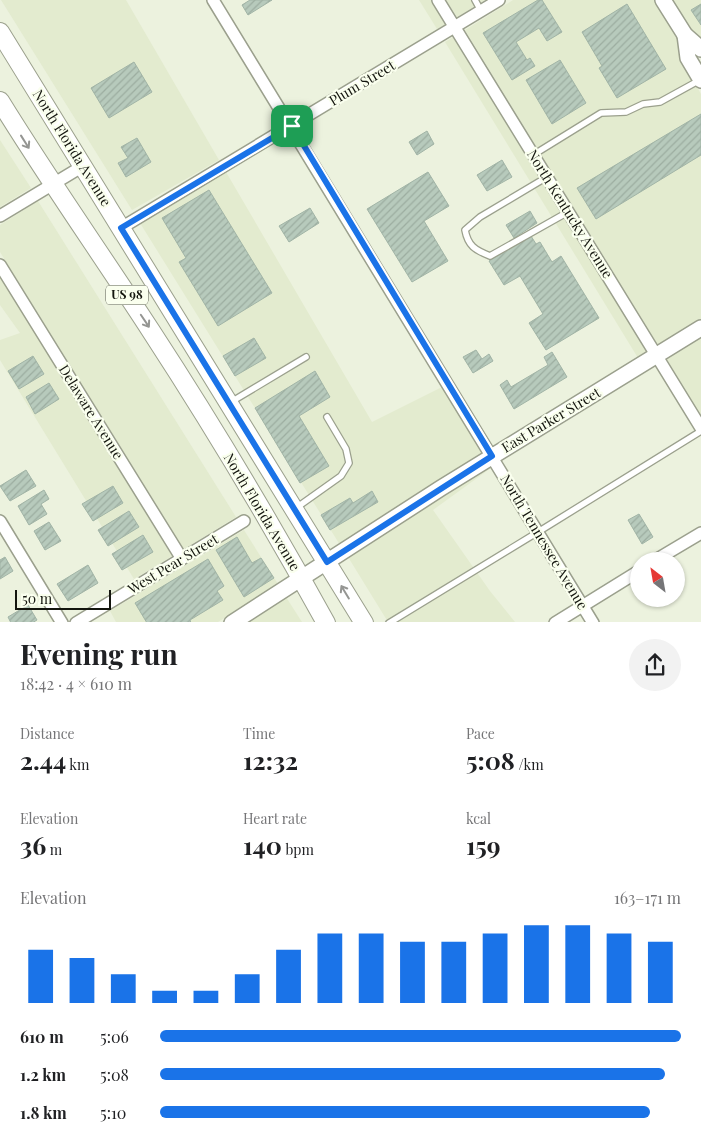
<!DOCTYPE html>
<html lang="en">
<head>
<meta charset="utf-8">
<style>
	body { margin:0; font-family:"Playfair Display",serif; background:#f2f2f2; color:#202124; height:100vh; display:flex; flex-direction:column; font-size:19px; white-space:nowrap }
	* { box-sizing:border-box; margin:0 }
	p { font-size:16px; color:#757577 }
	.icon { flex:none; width:28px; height:28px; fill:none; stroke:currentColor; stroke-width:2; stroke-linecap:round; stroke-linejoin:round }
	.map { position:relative; height:622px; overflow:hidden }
	.sheet { display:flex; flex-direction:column; background:#fff; flex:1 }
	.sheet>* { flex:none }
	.needle { width:32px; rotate:329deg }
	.buttons { position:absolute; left:630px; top:552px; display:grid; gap:10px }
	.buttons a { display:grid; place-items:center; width:55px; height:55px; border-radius:50%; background:#fff; box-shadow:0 1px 4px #0004; font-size:25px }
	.scale { position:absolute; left:15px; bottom:12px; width:96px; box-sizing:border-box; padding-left:5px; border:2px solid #13150e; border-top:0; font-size:14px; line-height:18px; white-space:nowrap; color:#13150e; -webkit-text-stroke:4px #faffee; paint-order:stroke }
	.pin { position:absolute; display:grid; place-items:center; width:42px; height:42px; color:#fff; margin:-21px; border-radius:10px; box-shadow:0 2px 8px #0006 }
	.round { display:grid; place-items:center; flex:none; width:52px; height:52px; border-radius:26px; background:#f2f2f2 }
	.headline { display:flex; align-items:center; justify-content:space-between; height:85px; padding:0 20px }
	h1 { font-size:28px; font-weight:700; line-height:38px }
	.metrics { display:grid; grid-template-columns:repeat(3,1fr); gap:8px; height:85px; padding:5px 20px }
	.metrics div { display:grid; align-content:center }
	.metrics b { font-size:25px; font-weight:700 }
	.metrics small { font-size:14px; font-weight:400 }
	.metrics p { font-size:14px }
	.chart { height:140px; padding:10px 20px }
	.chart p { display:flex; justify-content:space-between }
	.chart svg { width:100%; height:90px; margin-top:5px; stroke:#1a73e8; stroke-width:6 }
	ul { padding:0 20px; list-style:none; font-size:16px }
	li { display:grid; grid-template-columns:80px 60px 1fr; align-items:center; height:38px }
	li i { height:12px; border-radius:6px; background:#1a73e8 }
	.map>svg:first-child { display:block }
	.built { fill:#e3ebcf }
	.building { fill:url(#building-hatch); stroke:#a1b4a6 }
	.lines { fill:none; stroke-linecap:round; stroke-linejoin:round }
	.lane-casing { stroke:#9ba08d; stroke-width:8 }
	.street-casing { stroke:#9ba08d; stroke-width:14 }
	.secondary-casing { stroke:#9ba08d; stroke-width:18 }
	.primary-casing { stroke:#9ba08d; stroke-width:20 }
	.lane { stroke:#fff; stroke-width:5.5 }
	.street { stroke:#fff; stroke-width:11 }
	.secondary { stroke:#fff; stroke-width:15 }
	.primary { stroke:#fff; stroke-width:18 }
	.oneway { stroke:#959693 }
	.route-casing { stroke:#fff; stroke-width:10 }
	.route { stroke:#1a73e8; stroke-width:6 }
	.labels { text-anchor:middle; stroke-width:4.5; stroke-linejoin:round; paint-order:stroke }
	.shield { fill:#faffee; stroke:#585b51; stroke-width:1 }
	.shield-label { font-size:12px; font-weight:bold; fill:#13150e }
	.street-label { font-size:14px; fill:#13150e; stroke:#faffee }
</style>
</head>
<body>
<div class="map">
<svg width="701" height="623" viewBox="0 0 701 623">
	<defs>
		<pattern id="building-hatch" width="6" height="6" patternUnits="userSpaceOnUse" patternTransform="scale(1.25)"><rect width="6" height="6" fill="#b7cabc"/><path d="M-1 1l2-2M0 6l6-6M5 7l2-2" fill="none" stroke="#9cada0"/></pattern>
	</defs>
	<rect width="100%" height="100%" fill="#ecf2de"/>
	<g class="built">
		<polygon points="1,0 126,0 219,160 132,210"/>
		<polygon points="419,0 431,0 446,24 437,29"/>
		<polygon points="446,0 485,0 457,17"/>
		<polygon points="513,0 656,0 678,39 682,61 701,94 701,319 658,345 465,30"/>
		<polygon points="671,0 701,0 701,40 691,32 690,27 688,27"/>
		<polygon points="453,37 647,352 638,358 445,42"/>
		<polygon points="0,140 31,188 0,207"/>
		<polygon points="226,172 372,422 442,387 483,453 340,545 140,223"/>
		<polygon points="38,201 236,517 184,549 0,252 0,225"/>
		<polygon points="0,277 172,556 134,579 0,360 0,340 20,333 0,305"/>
		<polygon points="701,337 701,416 666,358"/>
		<polygon points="490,466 491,468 433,510 490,591 515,622 388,622 348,557"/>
		<polygon points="244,530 278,584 218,622 116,622 110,611"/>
		<polygon points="286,597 302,622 246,623"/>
	</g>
	<g class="building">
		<polygon points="250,0 272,0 248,15 242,5"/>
		<polygon points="538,0 542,0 562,32 547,41 539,28 516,42 527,60 530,58 535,66 512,80 483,33"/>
		<polygon points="627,4 666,69 617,98 599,68 602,66 582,32"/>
		<polygon points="701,4 701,25 691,10"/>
		<polygon points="560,60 586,103 552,124 526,80"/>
		<polygon points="134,62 152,92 109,118 91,88"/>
		<polygon points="701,114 701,155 596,219 577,188"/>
		<polygon points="427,131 434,144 417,155 409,142"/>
		<polygon points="137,138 151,162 126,177 118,163 128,158 121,147"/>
		<polygon points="502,160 512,177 487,191 477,175"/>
		<polygon points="428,172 449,206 424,221 448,261 412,282 367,209"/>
		<polygon points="209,190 272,293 218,326 179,262 186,258 162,218"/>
		<polygon points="310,208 319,223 289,242 279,226"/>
		<polygon points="530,211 537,223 514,238 506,225"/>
		<polygon points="531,236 536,244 540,242 552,262 561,256 599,318 546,350 529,323 543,314 520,276 504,285 489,261"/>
		<polygon points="254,338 266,358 235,376 223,356"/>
		<polygon points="476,350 482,359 489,354 493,361 473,373 463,357"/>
		<polygon points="552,352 567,377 514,409 500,385 507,380 511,387 548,365 544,357"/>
		<polygon points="33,356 44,374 19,389 8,371"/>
		<polygon points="315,371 330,397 299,416 329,466 300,483 255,408"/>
		<polygon points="49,383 59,399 35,414 26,397"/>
		<polygon points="26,470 36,486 10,501 0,486"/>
		<polygon points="113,486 123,503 93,521 82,504"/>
		<polygon points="44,490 49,499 41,504 47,514 29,525 18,506"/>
		<polygon points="372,491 378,502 330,530 321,515 350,498 353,503"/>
		<polygon points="129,511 139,527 108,546 98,530"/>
		<polygon points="639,514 653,537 642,544 628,520"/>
		<polygon points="49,522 61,541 45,550 34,531"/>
		<polygon points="143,535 153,552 122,570 112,554"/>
		<polygon points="237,537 252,563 261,558 274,578 244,597 216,550"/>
		<polygon points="5,557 13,571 0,579 0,560"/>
		<polygon points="208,559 224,586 217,591 223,600 190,620 191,623 147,623 135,603"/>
		<polygon points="88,565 98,583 68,601 57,584"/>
		<polygon points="28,605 37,620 32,623 11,623 8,617"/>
	</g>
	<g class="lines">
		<g class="lane-casing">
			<g id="lane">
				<polyline points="475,0 481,11"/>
				<polyline points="533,155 601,113 626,112 643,104 660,102 700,80"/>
				<path d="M547,177L480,217L465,230C468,246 475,250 490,256L568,212"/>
				<polyline points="231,402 306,357"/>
				<polyline points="296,508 341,476 349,463 346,449 327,417"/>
				<polyline points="389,623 538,532 701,431"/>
			</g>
		</g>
		<g class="street-casing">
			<g id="street">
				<polyline points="213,0 593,623"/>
				<polyline points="438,0 701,428"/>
				<polyline points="0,216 83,166"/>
				<polyline points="121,228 499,0"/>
				<polyline points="0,265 182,559"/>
				<polyline points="0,521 62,623"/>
				<polyline points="654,561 701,533"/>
				<polyline points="76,623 244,521"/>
				<polyline points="555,623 639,571"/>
			</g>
		</g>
		<g class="secondary-casing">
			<g id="secondary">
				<polyline points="663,0 685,35 701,49"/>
				<polyline points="685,35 688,58 701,80"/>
				<polyline points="232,623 441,488 701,328"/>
			</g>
		</g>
		<g class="primary-casing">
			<g id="primary">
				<polyline points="0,32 364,623"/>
				<path d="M0,101C48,179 101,254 151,331C213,426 271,523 326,623"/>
			</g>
		</g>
		<use href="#lane" class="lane"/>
		<use href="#street" class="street"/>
		<use href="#secondary" class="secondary"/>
		<use href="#primary" class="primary"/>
	</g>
	<defs><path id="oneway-shaft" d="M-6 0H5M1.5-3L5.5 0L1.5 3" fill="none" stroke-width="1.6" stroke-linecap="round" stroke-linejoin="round" transform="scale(1.25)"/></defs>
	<g class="oneway">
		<use href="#oneway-shaft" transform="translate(25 142) rotate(58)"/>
		<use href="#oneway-shaft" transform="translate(145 321) rotate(56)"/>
		<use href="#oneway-shaft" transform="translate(345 592) rotate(-121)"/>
	</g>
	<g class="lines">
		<g class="route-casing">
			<polygon id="route" points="292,126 492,456 327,562 121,228"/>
		</g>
		<use href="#route" class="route"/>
	</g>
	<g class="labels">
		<rect class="shield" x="106" y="285.5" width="42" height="19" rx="4"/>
		<g class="shield-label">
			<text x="127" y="299">US 98</text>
		</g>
		<g class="street-label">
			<text transform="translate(362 83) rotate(-31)" y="5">Plum Street</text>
			<text transform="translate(72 148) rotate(58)" y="5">North Florida Avenue</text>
			<text transform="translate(570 214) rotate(58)" y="5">North Kentucky Avenue</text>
			<text transform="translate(91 412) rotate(58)" y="5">Delaware Avenue</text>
			<text transform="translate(551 420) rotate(-31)" y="5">East Parker Street</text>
			<text transform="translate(262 512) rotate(59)" y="5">North Florida Avenue</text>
			<text transform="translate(544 542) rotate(59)" y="5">North Tennessee Avenue</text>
			<text transform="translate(173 564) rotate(-31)" y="5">West Pear Street</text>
		</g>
	</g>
</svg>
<div class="buttons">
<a><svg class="needle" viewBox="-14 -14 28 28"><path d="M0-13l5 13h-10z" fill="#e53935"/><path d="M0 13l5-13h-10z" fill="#757577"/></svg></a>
</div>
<div class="scale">50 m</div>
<div class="pin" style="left:292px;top:126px;background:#1e9e55"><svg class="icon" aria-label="arrive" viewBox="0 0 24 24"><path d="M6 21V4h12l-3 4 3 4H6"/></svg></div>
</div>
<section class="sheet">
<div class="headline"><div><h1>Evening run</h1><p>18:42 · 4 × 610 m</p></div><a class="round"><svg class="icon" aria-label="share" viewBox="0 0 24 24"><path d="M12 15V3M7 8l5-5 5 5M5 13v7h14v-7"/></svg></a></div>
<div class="metrics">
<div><p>Distance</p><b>2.44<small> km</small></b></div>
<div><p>Time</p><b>12:32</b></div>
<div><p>Pace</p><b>5:08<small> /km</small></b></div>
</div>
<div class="metrics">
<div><p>Elevation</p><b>36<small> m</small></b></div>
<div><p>Heart rate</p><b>140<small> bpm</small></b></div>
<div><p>kcal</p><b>159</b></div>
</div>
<div class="chart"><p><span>Elevation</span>163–171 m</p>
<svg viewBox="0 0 160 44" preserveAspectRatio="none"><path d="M5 44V18M15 44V22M25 44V30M35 44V38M45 44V38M55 44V30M65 44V18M75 44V10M85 44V10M95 44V14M105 44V14M115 44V10M125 44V6M135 44V6M145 44V10M155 44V14"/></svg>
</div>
<ul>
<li><b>610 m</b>5:06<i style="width:100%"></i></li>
<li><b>1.2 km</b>5:08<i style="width:97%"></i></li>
<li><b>1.8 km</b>5:10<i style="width:94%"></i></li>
</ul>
</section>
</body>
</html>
